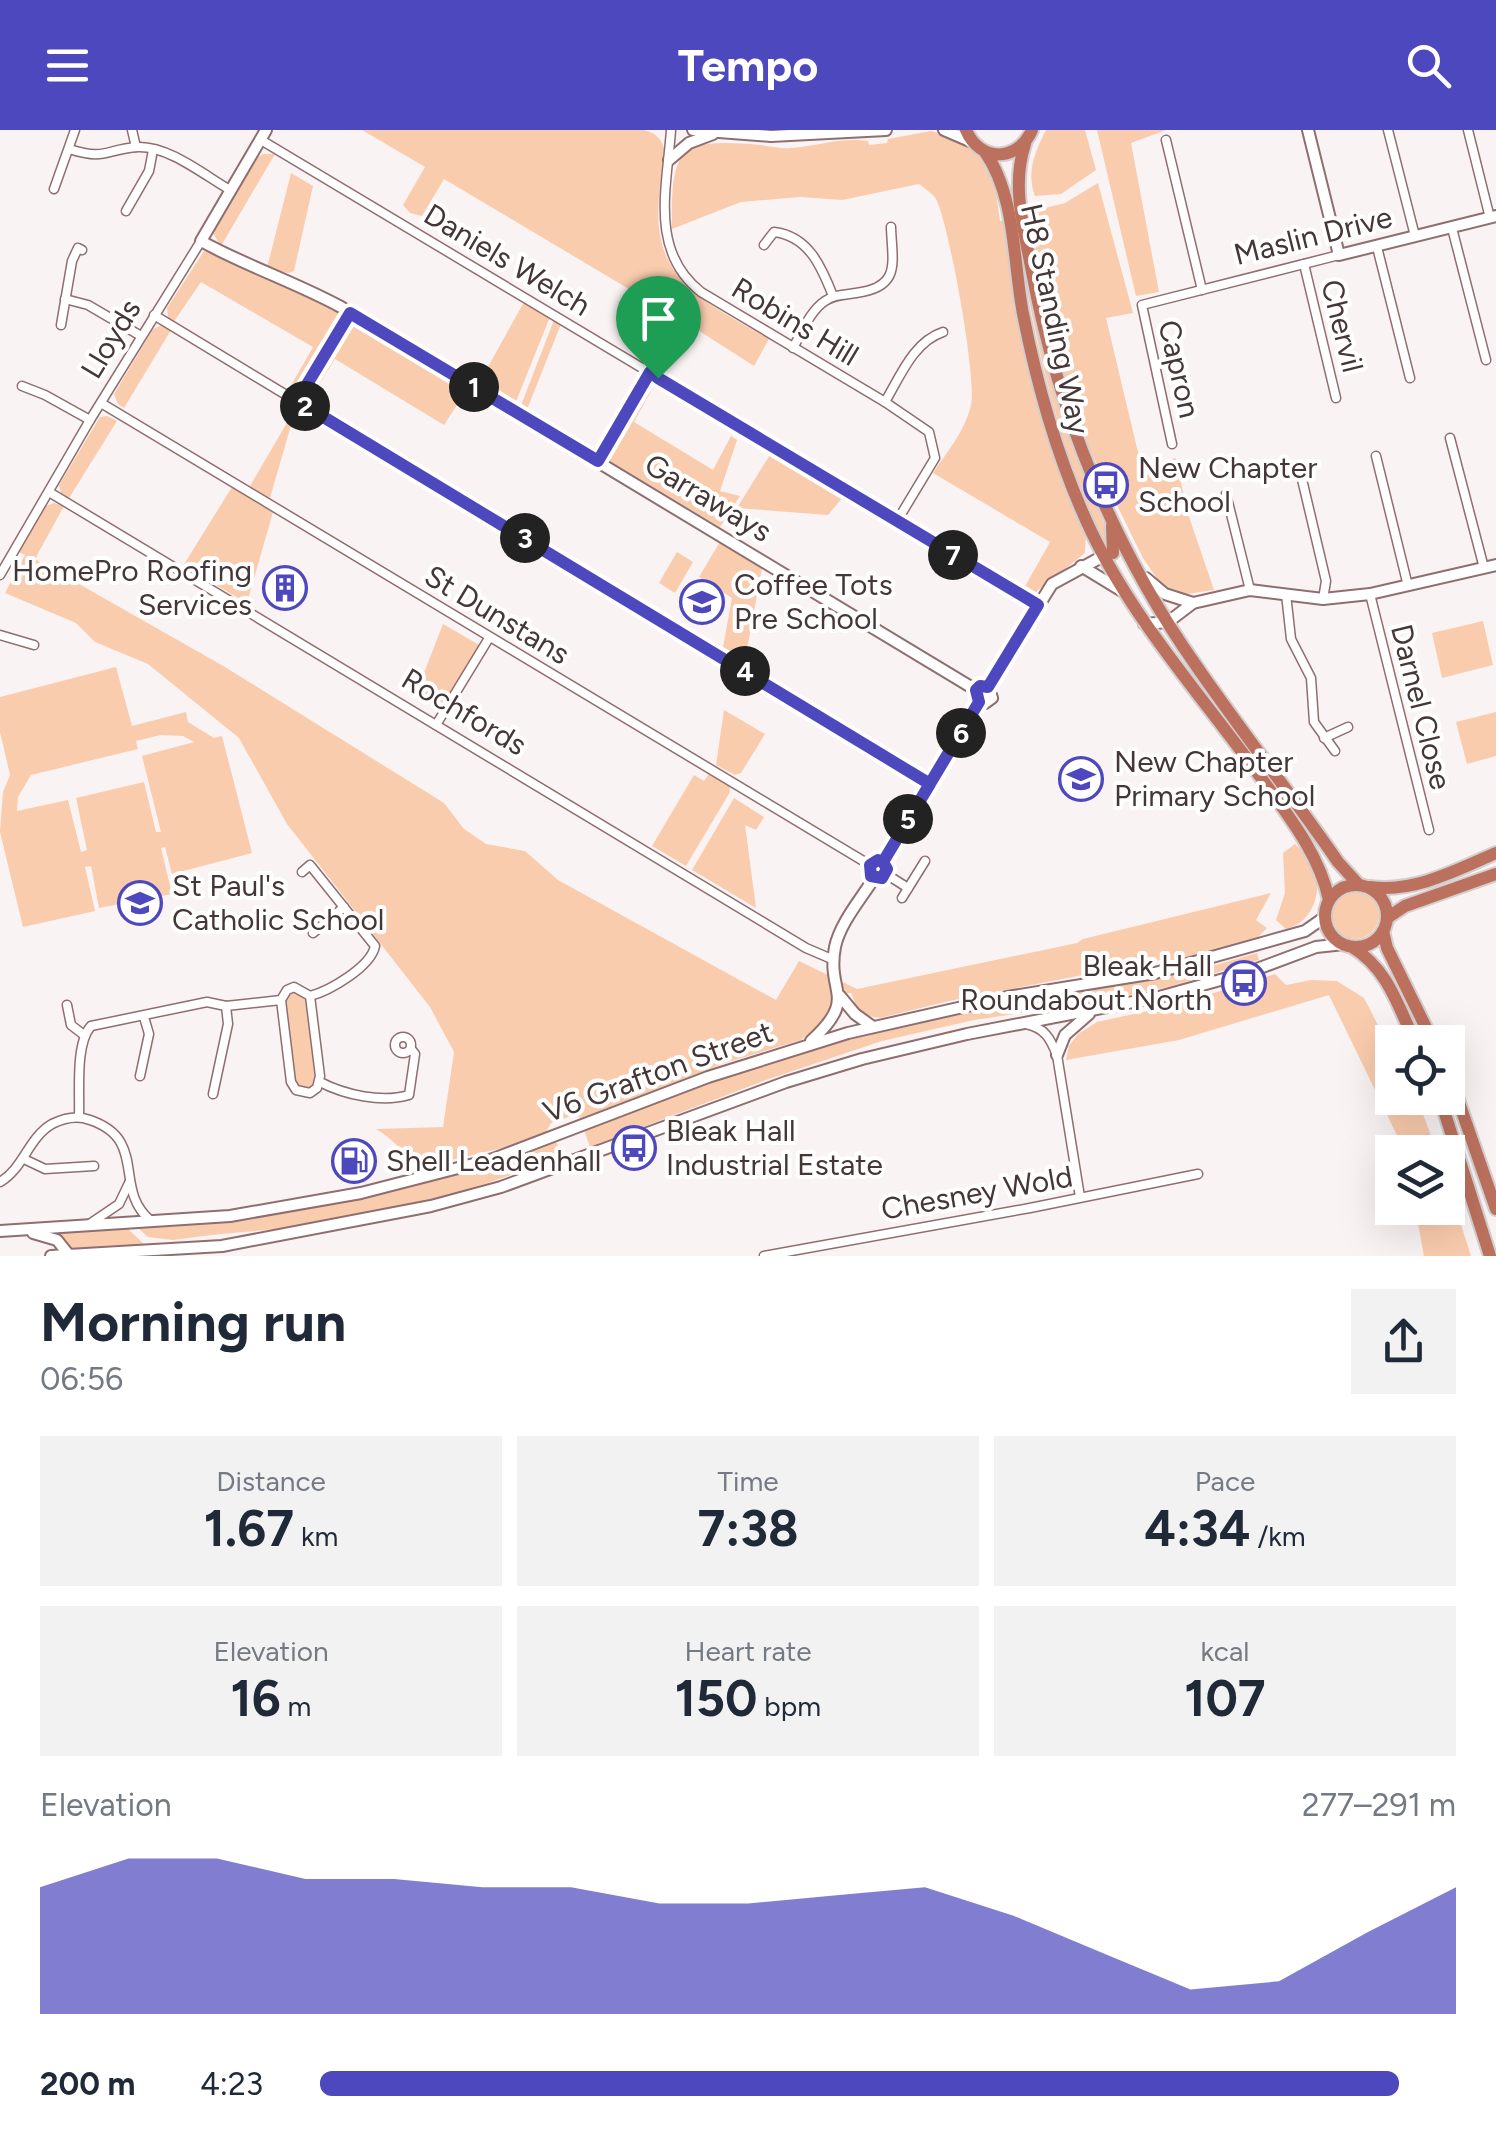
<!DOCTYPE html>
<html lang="en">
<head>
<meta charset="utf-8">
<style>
	body { margin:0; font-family:Figtree,sans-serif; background:#f2f2f3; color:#1f2937; height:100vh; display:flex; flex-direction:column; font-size:38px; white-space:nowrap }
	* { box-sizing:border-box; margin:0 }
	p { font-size:32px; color:#747a83 }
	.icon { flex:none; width:55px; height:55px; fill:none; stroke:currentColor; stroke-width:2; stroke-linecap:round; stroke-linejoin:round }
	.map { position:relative; height:1126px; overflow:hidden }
	.sheet { display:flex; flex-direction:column; background:#fff; flex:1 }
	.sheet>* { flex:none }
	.buttons { position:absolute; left:1375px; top:895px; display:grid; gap:20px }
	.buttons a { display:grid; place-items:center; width:90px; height:90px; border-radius:0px; background:#fff; box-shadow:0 10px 40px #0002; font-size:50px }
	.pin { position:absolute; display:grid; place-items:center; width:85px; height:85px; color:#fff; margin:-102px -42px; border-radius:50% 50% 50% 0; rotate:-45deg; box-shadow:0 0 10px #0007 }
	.pin .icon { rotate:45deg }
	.km { position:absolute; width:50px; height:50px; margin:-25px; border-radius:50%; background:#222; color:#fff; font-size:28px; line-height:50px; text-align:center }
	.round { display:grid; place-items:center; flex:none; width:105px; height:105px; border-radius:0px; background:#f2f2f3 }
	.summary { display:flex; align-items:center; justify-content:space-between; height:170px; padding:0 40px }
	h1 { font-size:55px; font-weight:700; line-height:75px }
	.figures { display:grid; grid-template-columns:repeat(3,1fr); gap:15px; height:170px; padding:10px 40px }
	.figures div { display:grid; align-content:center; border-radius:0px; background:#f2f2f3; text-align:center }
	.figures b { font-size:50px; font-weight:700 }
	.figures small { font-size:28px; font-weight:400 }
	.figures p { font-size:28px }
	.chart { height:280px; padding:20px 40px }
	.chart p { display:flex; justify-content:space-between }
	.chart svg { width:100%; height:180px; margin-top:10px; fill:#4d48be; opacity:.7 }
	ul { padding:0 40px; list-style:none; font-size:32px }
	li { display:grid; grid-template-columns:160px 120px 1fr; align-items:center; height:75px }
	li i { height:25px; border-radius:12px; background:#4d48be }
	header { display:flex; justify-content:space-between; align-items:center; height:130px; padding:0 40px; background:#4d48be; color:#fff; font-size:45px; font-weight:700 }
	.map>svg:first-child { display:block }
	.green { fill:#faccae; fill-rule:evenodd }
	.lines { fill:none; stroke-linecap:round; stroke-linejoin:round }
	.street-casing { stroke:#8f6e6f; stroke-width:11 }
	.secondary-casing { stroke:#8f6e6f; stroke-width:14 }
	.highway-casing { stroke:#d3cfcf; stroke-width:16 }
	.street { stroke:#fff; stroke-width:8 }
	.secondary { stroke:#fff; stroke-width:10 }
	.highway { stroke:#bc715e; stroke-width:12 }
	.route-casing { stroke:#fff; stroke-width:20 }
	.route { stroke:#4d48be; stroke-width:12 }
	.labels { text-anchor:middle; stroke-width:8; stroke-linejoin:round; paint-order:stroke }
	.street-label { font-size:30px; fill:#463737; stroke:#fff }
	.poi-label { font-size:30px; fill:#463737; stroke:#fff; text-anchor:start }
</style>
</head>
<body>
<header><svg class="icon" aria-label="menu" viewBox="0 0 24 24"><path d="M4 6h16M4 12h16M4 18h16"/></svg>Tempo<svg class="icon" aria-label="search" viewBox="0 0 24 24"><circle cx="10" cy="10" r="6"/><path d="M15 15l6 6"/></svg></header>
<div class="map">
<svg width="1496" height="1126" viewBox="0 0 1496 1126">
	<rect width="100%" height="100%" fill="#faf3f3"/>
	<g class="green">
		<path d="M362,0H644C655,3 661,7 664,19C662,46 655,78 660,105C669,161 726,183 769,209L754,236L690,195L667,233L649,222L671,184L444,49L422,86L410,83L403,75L425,37Z"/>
		<path d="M1046,0H1085L1096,40L1061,64L1035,66C1026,42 1035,22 1046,0Z"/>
		<polygon points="1097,0 1166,0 1131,13 1159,162 1136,166"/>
		<path d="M931,1C970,12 983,26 1000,60L996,62L1000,91H1004L1019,181L1086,402L1085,423L1036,462L1023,460L1050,412L933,343C947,322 965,301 971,275C977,249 949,94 936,69C933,64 924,58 919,54L842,70L801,67L741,72L672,99C671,17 678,8 760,15C770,16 780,19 791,18C820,16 838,7 868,11L869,15L887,13L888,9Z"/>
		<polygon points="263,24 275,24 221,116 212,102 258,27"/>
		<polygon points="291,43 313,56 294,141 288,143 267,138"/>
		<polygon points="1098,53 1133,183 1106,188 1141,335 1176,328 1187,381 1214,460 1187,464 1162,456 1143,428 1083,306 1050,197 1037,132 1033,81 1065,73"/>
		<path d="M1015,91L1066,299L1110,408L1106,417C1055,313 1034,204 1015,91Z"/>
		<polygon points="204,121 272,148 341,182 341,187 299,258 289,259 313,217 201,152 173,193 168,188 167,178"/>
		<polygon points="524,172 550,187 515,274 479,253"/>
		<polygon points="352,190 468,258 444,295 335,229 308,272 305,264"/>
		<polygon points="554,190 561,194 528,277 522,279 520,278"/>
		<polygon points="162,195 171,200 124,278 118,274 114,264 153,199"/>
		<polygon points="645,258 651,261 634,292 713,340 731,306 737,310 720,361 740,366 720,397 608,330 606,325"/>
		<polygon points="292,284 294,285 270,368 250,356"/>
		<polygon points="107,286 117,291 69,368 61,363 59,355 100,287"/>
		<polygon points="771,323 843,367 828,385 737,378"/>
		<polygon points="232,357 273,382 247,473 183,436"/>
		<path d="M54,373L64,376L35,429L225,537L444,673L464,699L486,714L525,721L558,750L776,870L799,831L857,859L1077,813L1083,809L1271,763L1256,790L1267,798L1258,807L1180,831L1160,830L949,871L880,888L868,886L858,880L851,863L838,864L833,884L801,910L725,933L581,988L574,985L551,993L546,1002L502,1018L423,1037C405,1026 395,1010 376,999L443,997L454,922L430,877L287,694L239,608L148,534L95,512L76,493L5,463L25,425L19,422L46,376Z"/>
		<polygon points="721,410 759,433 762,438 745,530 723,517 732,468 699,447"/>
		<polygon points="677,422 693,432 675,463 659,453"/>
		<polygon points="1483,491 1493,535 1442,548 1432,503"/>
		<polygon points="443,494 481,516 442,581 415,566"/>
		<path d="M116,537L132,596L186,582L188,592L214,608L222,606L252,723L172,744L165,717L161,718L172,764L99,778L91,736L85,737L95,781L23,797L0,702L3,662L10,645L0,602V567ZM161,605L183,606L194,612L142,626L161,702H156L144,652L76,668L87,720L81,722L68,670L17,681L18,667L31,645L138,619L136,611Z"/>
		<polygon points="724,580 765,604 741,643 735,645 716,635"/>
		<polygon points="1496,582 1496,626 1467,634 1456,592"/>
		<polygon points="710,642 729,654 730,662 686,736 652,716 694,645 704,651"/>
		<polygon points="734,668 764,687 756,700 745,695 756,778 692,740"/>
		<path d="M1295,714C1300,719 1308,726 1312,732C1325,757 1314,793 1286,799L1276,790L1285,763L1283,723Z"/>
		<circle cx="1355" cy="785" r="24"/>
		<polygon points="1257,823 1259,830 1172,856 1104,871 974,890 882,911 766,950 590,1017 584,1000 756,934 893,896 1212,836"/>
		<polygon points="1275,844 1286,855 1311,850 1337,851 1364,868 1392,922 1392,968 1417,968 1437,1022 1405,1022 1329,865 1179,910 1066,930 1069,916 1078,904 1097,892 1175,875"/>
		<polygon points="293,861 306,868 316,947 314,955 308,960 299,958 295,952 285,874 287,866"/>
		<path d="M556,1012L564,1025C489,1055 406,1080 326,1093C275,1101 224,1102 173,1110L148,1107L138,1098L252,1085Z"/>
		<polygon points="1448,1054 1471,1126 1424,1126 1415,1078 1448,1078"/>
		<polygon points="127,1098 145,1115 70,1121 50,1104"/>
	</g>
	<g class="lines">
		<g class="street-casing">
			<g id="street">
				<polyline points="132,0 136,17"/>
				<path d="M671,0C667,57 649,121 701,162L885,272L929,302L935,328L897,391"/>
				<polyline points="1388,0 1415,106"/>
				<polyline points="1468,0 1490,88"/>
				<polyline points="261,10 1038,475"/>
				<polyline points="1166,10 1202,160"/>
				<path d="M69,19C107,31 105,19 138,17C169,16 204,45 230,60"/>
				<polyline points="54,59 75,0"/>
				<polyline points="126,81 149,41 153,20"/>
				<polyline points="1452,98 1486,230"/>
				<path d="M764,115L774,102C809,106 822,138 833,166"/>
				<polyline points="1377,117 1410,248"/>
				<polyline points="1304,134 1336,268"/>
				<polyline points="65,169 88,175 141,206"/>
				<polyline points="154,185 929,654"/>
				<polyline points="61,195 72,131 78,118 82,120"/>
				<path d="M793,218C802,202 810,181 825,171C835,164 845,165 856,163C902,157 892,132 891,97"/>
				<polyline points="22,256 45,265 90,290"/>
				<polyline points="297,271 350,183"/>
				<path d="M885,272C900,247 913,212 943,202"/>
				<polyline points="101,273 870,735"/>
				<polyline points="1450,308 1484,438"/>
				<polyline points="1172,314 1142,175 1339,125"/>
				<polyline points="1376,326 1408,456"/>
				<polyline points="598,331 650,242"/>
				<polyline points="1301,345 1326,451 1323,469"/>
				<polyline points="49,362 806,818 834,830"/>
				<polyline points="1226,364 1250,460"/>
				<polyline points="0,445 90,290 201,111"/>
				<polyline points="1286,464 1291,509 1311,548 1314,592 1335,621"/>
				<polyline points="1370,464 1429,700"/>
				<polyline points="0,505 34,515"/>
				<polyline points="436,595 489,508"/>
				<polyline points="1324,608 1348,597"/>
				<path d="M302,742L310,735L375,816C371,837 329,861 310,866"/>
				<polyline points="886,744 908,758"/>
				<polyline points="902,768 925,731"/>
				<polyline points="313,803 344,777"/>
				<polygon points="294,857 310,866 320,946 317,958 310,963 296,960 291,952 281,870 287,860"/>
				<polyline points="67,875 71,895 84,905"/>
				<path d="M1026,894C1045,898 1050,908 1057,925L1080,1067"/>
				<circle cx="403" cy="915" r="8"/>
				<polyline points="140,946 149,904 144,887"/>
				<path d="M320,952C345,965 382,973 409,965L415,924L411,919"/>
				<polyline points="213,964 228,894 226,876"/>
				<path d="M79,986C80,961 75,914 91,896L207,872L226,876L281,870"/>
				<polyline points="24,1029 45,1039 94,1036"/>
				<path d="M0,1052C24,1038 28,1008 52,994C64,988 77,985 90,990C149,1010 112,1059 151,1091"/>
				<polyline points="88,1095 119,1074 129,1053"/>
				<polyline points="764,1126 1030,1078 1198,1044"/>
			</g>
		</g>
		<g class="secondary-casing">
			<g id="secondary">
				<path d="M266,0L201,111C246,136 295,152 341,177L976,560"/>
				<polyline points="693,0 771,6 886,0"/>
				<polyline points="944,0 972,12"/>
				<polyline points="1308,0 1339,125 1496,86"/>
				<polyline points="669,30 689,13 713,4"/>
				<polyline points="1081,436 1122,461"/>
				<polyline points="1146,448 1165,464 1193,473"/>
				<polyline points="1144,494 1168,492 1193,473 1250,460 1323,469 1370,464 1496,435"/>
				<polyline points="988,557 1052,454 1107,424"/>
				<polyline points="979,572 985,573 992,568 988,557"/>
				<circle cx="878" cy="739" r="9"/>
				<polyline points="883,732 979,572"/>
				<polyline points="840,866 855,884 873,897"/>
				<path d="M811,911C859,867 826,864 835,817C840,793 861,769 874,748"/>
				<polyline points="1057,925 1065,905 1089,884"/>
				<polyline points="0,1101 230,1086 361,1063 493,1029 708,947 848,903 1007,867 1155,843 1305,801 1325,787"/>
				<polyline points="33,1103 57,1110 69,1125"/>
				<polyline points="51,1126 222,1116 431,1076 501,1057 786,952 862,929 967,904 1159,867 1249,842 1316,817 1344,814"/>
			</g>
		</g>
		<g class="highway-casing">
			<g id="highway">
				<path d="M966,0C980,33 1018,32 1032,0"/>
				<path d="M1025,14C1011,56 1024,99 1032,142C1058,282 1113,417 1195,534C1241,601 1292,665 1338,732L1359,755"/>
				<path d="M985,22C1016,66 1013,132 1023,184C1038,260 1058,331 1091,401C1134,491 1201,565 1259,645C1287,684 1319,723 1329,770"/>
				<polyline points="1112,396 1113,423"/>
				<circle cx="1356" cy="786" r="31"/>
				<path d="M1370,757C1414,763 1457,740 1496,723"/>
				<polyline points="1387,788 1405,776 1496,744"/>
				<polyline points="1383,801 1387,818 1433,912"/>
				<path d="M1352,817C1388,839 1398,876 1415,912"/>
				<polyline points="1448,941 1496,1079"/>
				<polyline points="1440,968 1490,1126"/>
			</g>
		</g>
		<use href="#street" class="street"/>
		<use href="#secondary" class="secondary"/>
		<use href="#highway" class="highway"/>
	</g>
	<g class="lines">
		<g class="route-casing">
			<polyline id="route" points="658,248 650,242 598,331 350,183 297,271 930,654 883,732 887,739 882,748 871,746 870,735 878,730 883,732 979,572 976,560 980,556 988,557 1038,475 658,248"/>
		</g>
		<use href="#route" class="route"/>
	</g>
	<defs>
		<g id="bus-ring" transform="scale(2.25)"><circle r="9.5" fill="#fff" stroke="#4d48be" stroke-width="1.5"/><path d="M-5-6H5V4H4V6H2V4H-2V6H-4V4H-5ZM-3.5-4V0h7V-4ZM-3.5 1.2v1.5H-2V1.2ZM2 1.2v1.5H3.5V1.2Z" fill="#4d48be"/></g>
		<g id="building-ring" transform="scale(2.25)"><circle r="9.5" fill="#fff" stroke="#4d48be" stroke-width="1.5"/><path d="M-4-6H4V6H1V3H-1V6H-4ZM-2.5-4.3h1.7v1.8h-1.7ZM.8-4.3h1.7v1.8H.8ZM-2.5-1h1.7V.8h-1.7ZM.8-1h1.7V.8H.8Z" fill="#4d48be"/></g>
		<g id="school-ring" transform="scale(2.25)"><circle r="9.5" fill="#fff" stroke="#4d48be" stroke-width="1.5"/><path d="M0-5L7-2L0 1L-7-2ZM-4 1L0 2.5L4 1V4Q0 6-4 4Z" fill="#4d48be"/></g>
		<g id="fuel-ring" transform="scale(2.25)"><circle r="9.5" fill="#fff" stroke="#4d48be" stroke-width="1.5"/><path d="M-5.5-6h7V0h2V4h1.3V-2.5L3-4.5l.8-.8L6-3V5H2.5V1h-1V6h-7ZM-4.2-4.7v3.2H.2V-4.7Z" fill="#4d48be"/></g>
	</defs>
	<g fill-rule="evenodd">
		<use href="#bus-ring" x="1106" y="355"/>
		<use href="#building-ring" x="285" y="458"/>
		<use href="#school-ring" x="702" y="472"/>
		<use href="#school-ring" x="1081" y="649"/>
		<use href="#school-ring" x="140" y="773"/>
		<use href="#bus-ring" x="1244" y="853"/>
		<use href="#bus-ring" x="634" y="1018"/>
		<use href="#fuel-ring" x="354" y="1031"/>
	</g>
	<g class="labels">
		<g class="street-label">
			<text transform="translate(1313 106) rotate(-14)" y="10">Maslin Drive</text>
			<text transform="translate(507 130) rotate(31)" y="10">Daniels Welch</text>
			<text transform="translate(1055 189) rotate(78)" y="10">H8 Standing Way</text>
			<text transform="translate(795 192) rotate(31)" y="10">Robins Hill</text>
			<text transform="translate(1342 196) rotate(76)" y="10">Chervil</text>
			<text transform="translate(111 209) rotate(-59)" y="10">Lloyds</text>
			<text transform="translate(1179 239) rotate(77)" y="10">Capron</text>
			<text transform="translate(708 368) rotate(31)" y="10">Garraways</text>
			<text transform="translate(497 485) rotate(31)" y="10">St Dunstans</text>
			<text transform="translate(1421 577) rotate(76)" y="10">Darnel Close</text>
			<text transform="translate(464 582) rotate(31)" y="10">Rochfords</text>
			<text transform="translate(658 942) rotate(-20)" y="10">V6 Grafton Street</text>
			<text transform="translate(977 1063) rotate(-10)" y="10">Chesney Wold</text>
		</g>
		<g class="poi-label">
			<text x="1138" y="348">New Chapter<tspan x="1138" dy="34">School</tspan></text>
			<text x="252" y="451" text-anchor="end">HomePro Roofing<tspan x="252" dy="34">Services</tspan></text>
			<text x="734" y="465">Coffee Tots<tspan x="734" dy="34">Pre School</tspan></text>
			<text x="1114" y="642">New Chapter<tspan x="1114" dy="34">Primary School</tspan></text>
			<text x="172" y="766">St Paul's<tspan x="172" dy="34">Catholic School</tspan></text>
			<text x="1212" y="846" text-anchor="end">Bleak Hall<tspan x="1212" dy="34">Roundabout North</tspan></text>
			<text x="666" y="1011">Bleak Hall<tspan x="666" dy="34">Industrial Estate</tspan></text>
			<text x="386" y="1041">Shell Leadenhall</text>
		</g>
	</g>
</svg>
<div class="buttons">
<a><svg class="icon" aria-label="locate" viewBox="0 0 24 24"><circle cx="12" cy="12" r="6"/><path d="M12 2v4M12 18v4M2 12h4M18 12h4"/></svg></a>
<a><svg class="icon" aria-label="layers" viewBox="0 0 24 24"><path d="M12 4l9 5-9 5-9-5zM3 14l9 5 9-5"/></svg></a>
</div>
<div class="pin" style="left:658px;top:248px;background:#1e9e55"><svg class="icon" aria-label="arrive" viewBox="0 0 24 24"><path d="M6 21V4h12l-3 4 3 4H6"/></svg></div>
<b class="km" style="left:474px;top:257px">1</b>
<b class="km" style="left:305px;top:276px">2</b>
<b class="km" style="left:525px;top:408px">3</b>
<b class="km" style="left:745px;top:541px">4</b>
<b class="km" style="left:908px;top:689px">5</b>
<b class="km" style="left:961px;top:603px">6</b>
<b class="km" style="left:953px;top:425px">7</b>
</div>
<section class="sheet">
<div class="summary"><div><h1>Morning run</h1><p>06:56</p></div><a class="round"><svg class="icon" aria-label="share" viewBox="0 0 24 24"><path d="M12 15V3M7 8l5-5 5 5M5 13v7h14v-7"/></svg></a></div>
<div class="figures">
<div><p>Distance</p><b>1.67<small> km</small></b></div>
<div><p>Time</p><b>7:38</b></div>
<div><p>Pace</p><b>4:34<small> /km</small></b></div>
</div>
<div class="figures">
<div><p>Elevation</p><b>16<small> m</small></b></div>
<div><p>Heart rate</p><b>150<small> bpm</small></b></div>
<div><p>kcal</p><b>107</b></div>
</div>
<div class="chart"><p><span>Elevation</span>277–291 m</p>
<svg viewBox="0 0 160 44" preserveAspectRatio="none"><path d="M0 44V13L10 6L20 6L30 11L40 11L50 13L60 13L70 17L80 17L90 15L100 13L110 20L120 29L130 38L140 36L150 24L160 13V44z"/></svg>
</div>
<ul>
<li><b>200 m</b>4:23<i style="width:95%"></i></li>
</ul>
</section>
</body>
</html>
